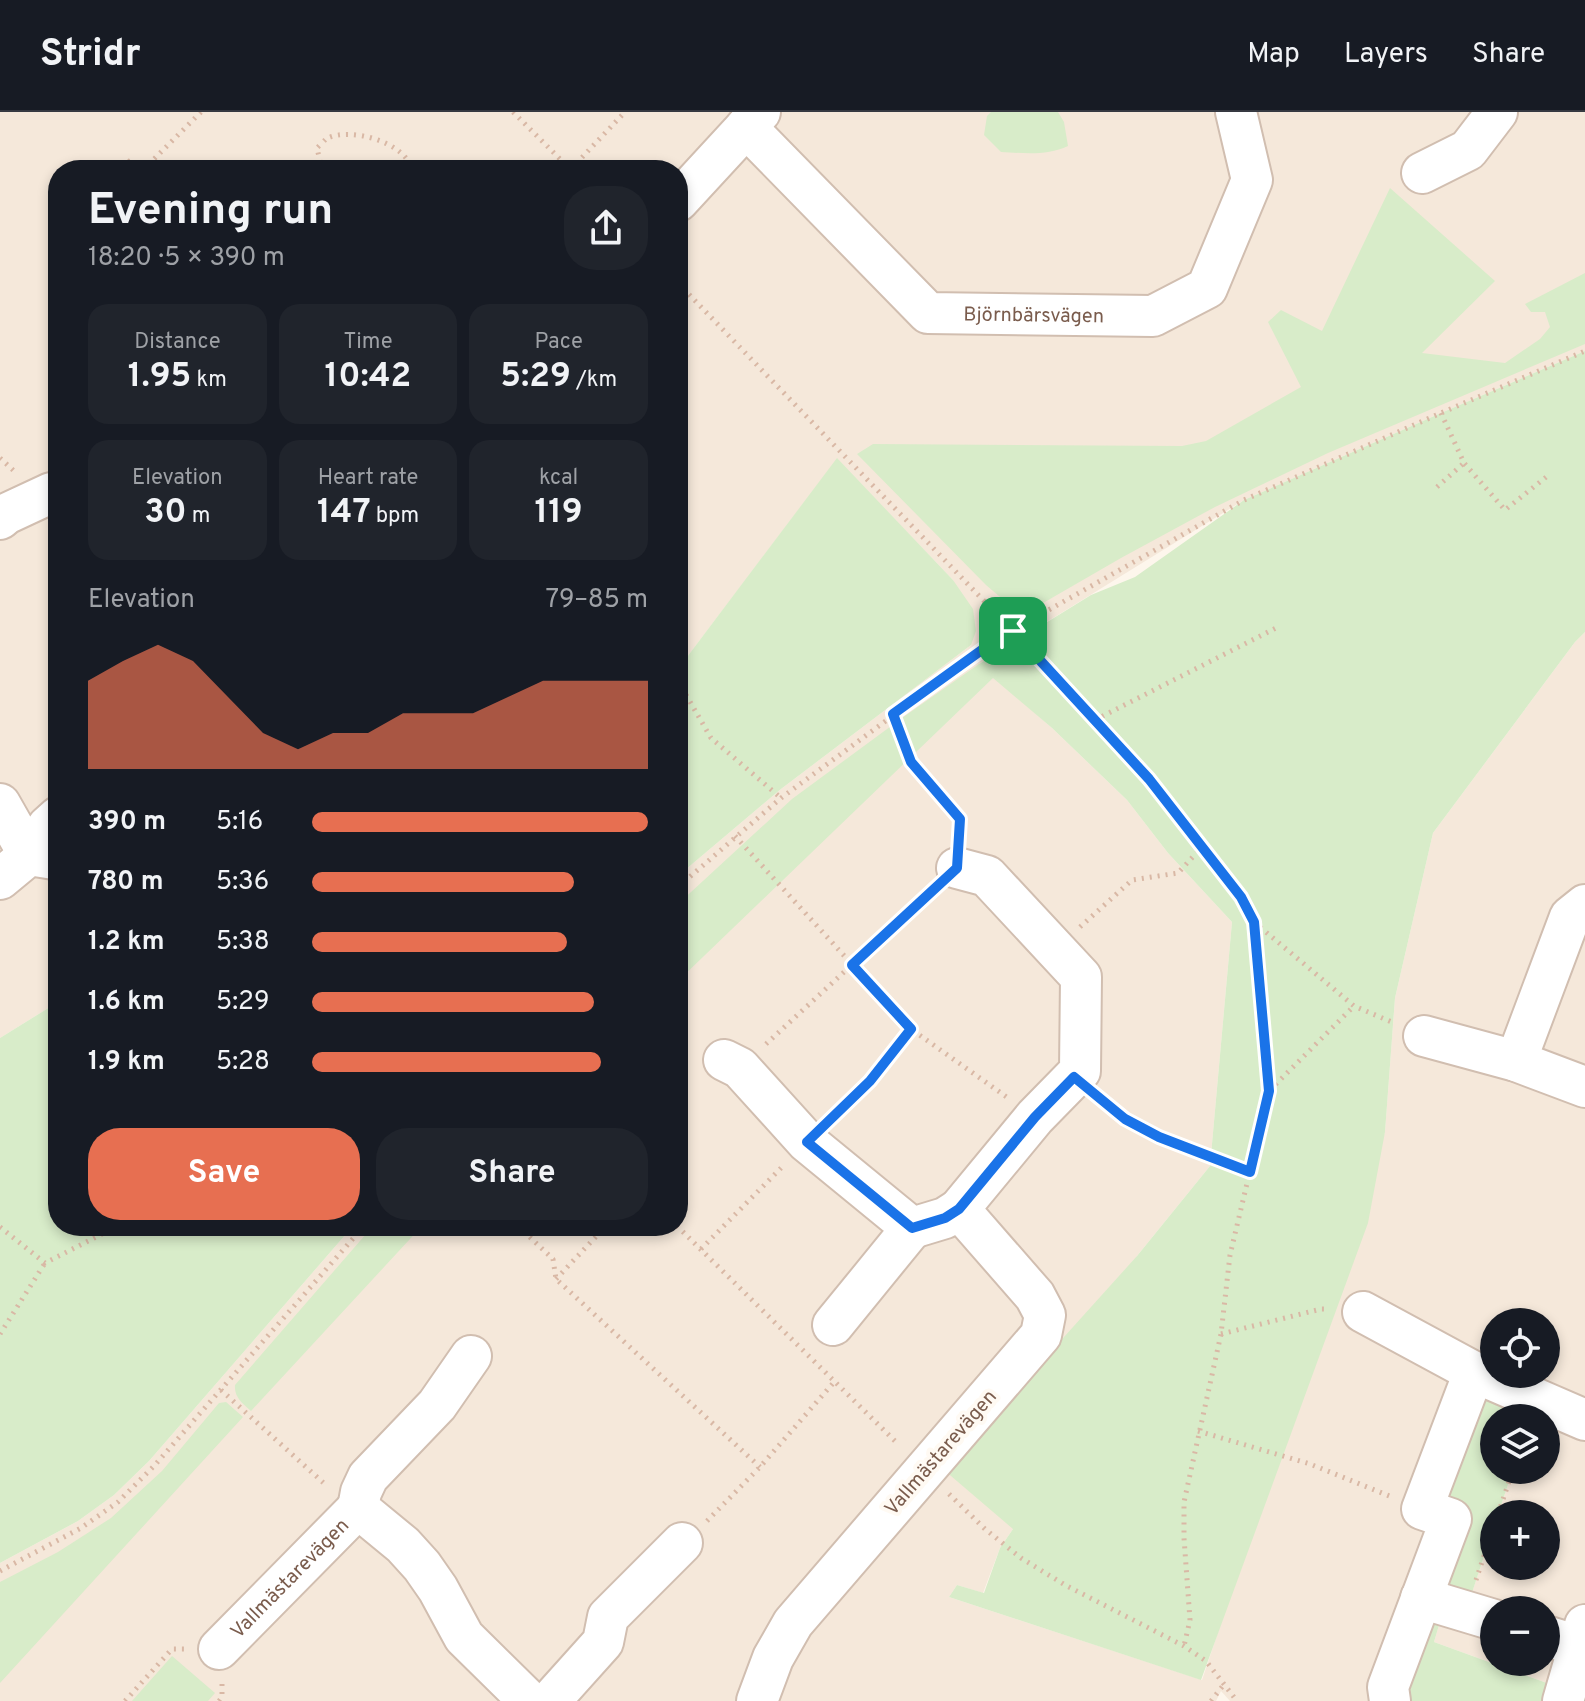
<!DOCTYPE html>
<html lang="en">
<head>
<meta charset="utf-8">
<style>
	body { margin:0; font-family:Overpass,sans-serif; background:#20242c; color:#f1f3f6; height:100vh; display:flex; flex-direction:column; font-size:30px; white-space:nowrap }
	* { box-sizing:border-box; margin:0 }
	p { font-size:26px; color:#9ea1a6 }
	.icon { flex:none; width:44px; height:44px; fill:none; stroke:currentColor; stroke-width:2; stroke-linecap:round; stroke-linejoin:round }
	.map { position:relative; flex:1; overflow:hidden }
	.drawer { position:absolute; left:48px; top:48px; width:640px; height:1076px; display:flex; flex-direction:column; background:#171b24; border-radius:32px; box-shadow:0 4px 12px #0003 }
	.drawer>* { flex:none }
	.buttons { position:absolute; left:1480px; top:1196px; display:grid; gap:16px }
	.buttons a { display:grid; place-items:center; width:80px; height:80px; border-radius:50%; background:#171b24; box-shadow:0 4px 12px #0003; font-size:40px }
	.pin { position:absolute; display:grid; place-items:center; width:68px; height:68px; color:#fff; margin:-34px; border-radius:16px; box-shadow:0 4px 12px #0006 }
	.round { display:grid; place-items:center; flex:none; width:84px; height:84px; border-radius:32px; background:#20242c }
	.head { display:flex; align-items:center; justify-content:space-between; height:136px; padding:0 40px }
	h1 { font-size:44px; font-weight:700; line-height:60px }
	.stats { display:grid; grid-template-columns:repeat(3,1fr); gap:12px; height:136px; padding:8px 40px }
	.stats div { display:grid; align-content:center; border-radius:20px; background:#20242c; text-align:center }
	.stats b { font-size:34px; font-weight:700 }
	.stats small { font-size:22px; font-weight:400 }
	.stats p { font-size:22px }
	.chart { height:224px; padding:16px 40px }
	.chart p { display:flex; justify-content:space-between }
	.chart svg { width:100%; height:144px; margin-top:8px; fill:#e76f51; opacity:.7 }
	.cta { display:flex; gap:16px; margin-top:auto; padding:16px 40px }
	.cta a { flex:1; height:92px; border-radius:32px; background:#e76f51; color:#fff; font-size:32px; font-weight:700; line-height:92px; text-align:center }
	.cta a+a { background:#20242c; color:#f1f3f6 }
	ul { padding:0 40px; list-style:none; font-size:26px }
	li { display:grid; grid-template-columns:128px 96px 1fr; align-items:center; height:60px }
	li i { height:20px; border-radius:10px; background:#e76f51 }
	header { display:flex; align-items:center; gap:48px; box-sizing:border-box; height:112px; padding:0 40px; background:#171b24; border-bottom:2px solid #363941 }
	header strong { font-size:38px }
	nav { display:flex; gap:44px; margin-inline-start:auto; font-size:28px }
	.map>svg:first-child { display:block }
	.residential { fill:#f5e8da; fill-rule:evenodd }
	.green { fill:#d8ecc9 }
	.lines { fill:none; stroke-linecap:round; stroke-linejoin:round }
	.minor-casing { stroke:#d1beb0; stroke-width:44 }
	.path { stroke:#d9b8a5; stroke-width:5; stroke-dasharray:2 6; stroke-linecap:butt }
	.minor { stroke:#fff; stroke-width:40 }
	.route-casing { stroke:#fff; stroke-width:16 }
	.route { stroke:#1a73e8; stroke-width:10 }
	.labels { text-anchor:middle; stroke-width:8; stroke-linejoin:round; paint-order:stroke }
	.street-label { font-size:20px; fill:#7a5c4d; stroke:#fffaf3 }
</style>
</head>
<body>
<header>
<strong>Stridr</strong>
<nav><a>Map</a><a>Layers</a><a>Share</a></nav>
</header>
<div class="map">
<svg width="1585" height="1589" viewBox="0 0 1585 1589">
	<rect width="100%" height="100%" fill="#fdf6ec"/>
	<path class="residential" d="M0,0H1585V239L1441,301L1244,388L979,552L1052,616L1127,688L1168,741L1232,810L1210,1054L1137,1144L1013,1417L1000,1436L983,1481L957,1473L949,1485L1202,1568L1385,1020L1395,886L1433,721L1575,530L1585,520V1589H1563L1566,1578L1434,1530L1445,1493L1466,1499L1494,1414V1454H1546V1402H1498L1513,1358H1546V1306L1474,1261L1451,1407L1390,1589H1230L1221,1579L1216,1589H0V1451L78,1409L114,1383L149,1349L353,1114H678V764L781,677L971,533L953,468L837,347L678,557V58H58V890L0,926ZM1494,1210H1546V1262H1494ZM1494,1498H1546V1550H1494Z"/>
	<g class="green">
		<path d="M991,0H1058L1064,10L1068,34C1047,44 1024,41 1001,40L984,23L987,4Z"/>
		<polygon points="1390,76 1495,169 1422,241 1505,251 1540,227 1550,215 1545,200 1531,200 1525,192 1585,161 1585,232 1328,341 1215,395 1121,446 1031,498 1013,496 986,473 857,342 873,332 1182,334 1206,329 1301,275 1268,210 1281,198 1322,219"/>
		<polygon points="1585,239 1585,520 1575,530 1433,721 1395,886 1385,1020 1368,1111 1201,1568 949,1485 957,1473 984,1481 1000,1436 1013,1417 944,1358 1137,1144 1210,1054 1232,810 1168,741 1127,688 1052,616 993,566 678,869 678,792 792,687 902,606 979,552 1091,483 1135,465 1244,388 1441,301"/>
		<polygon points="837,346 953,468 973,497 976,519 971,533 781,677 678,764 678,557"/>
		<polygon points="58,890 58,1114 353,1114 149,1349 114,1383 78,1409 0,1451 0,926"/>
		<path d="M373,1114H422L251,1299C242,1291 234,1285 235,1273Z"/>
		<polygon points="1474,1260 1530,1306 1494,1306 1494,1358 1513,1358 1498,1402 1494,1402 1494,1414 1466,1499 1445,1493 1434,1530 1566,1578 1563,1589 1390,1589 1451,1408 1422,1397"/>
		<polygon points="226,1290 243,1305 0,1571 0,1470 58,1440 111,1406 162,1359 219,1291"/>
		<polygon points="172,1544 215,1581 208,1589 132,1589"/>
	</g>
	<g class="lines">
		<g class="minor-casing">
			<g id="minor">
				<path id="s1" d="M746,15L928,201L1153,204L1207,176L1252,68L1236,0"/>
				<polyline points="1422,61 1468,38 1497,0"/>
				<polyline points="678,89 760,0"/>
				<polyline points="0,407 6,402 51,381 58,380"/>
				<polyline points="0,692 29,743 48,714 58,705"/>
				<polyline points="957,756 987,764 1081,865 1080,959 1035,1005 959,1097"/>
				<polyline points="0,767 29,743 54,747"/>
				<polyline points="1424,924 1516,949 1585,975"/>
				<polyline points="724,948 740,956 807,1030 912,1116 945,1106 959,1097 1035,1184 1045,1203 1041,1223 793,1511 773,1546 757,1589"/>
				<polyline points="1516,949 1570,805 1585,793"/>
				<polyline points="1363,1200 1474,1260 1585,1308"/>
				<polyline points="833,1213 912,1116"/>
				<polyline points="471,1244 437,1293 368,1365 361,1380 358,1396 403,1433 422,1454 438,1477 464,1525 529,1589"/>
				<polyline points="1421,1486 1494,1508"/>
				<polyline points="1546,1524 1585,1536"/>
				<path id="s2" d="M219,1537L358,1396"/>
				<polyline points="550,1589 603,1530 608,1505 682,1431"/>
				<polyline points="1390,1589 1388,1575 1451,1407 1422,1397 1474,1260"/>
				<polyline points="1563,1589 1585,1513"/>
			</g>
		</g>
		<g class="path">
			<polyline points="513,0 571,58"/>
			<polyline points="127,48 136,58"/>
			<polyline points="571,57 625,0"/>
			<polyline points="143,58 201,0"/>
			<path d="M322,58L317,36C319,34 324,29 326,27C349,14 406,30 412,58"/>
			<polyline points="678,171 1013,519 1149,667 1241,785 1254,810 1269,979 1230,1143 1221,1222 1184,1390 1184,1426 1190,1508 1184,1534"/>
			<polyline points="1441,301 1464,351 1505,398 1550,362"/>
			<polyline points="0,346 14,359"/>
			<polyline points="1437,375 1464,351"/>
			<polyline points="678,569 711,626 781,686"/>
			<polyline points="893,602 911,650 960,707 959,724"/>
			<polyline points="1095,608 1276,516"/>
			<polyline points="735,724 911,917 1008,986"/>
			<polyline points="678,775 781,686 997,527 1244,388 1441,301 1585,239"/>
			<polyline points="1254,810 1354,894 1394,911"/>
			<polyline points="1080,815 1132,768 1178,761 1202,735"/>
			<polyline points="766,932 932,779"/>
			<polyline points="678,946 680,948 692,948"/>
			<polyline points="1270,978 1354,894"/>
			<polyline points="1100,986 1125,1007 1159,1025 1250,1060"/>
			<polyline points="832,1006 870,969 911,917"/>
			<polyline points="518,1114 553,1147 556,1167 760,1355"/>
			<polyline points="677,1114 899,1333"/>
			<polyline points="0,1115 45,1151 110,1118 111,1114"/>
			<polyline points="701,1137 782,1055"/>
			<polyline points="556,1167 606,1114"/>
			<polyline points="0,1222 45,1151"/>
			<polyline points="1221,1222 1321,1197 1328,1197"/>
			<polyline points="221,1278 327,1374"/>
			<polyline points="1198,1319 1310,1352 1392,1385"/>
			<polyline points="949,1382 985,1417 1021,1446 1065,1473 1184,1534 1206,1549 1237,1589"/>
			<polyline points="1498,1402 1513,1358"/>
			<polyline points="707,1409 760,1355 835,1269"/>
			<polyline points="0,1459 81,1416 118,1390 154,1354 364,1114"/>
			<polyline points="1476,1468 1494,1414"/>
			<polyline points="125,1589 172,1537 184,1537"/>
			<polyline points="219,1589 222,1585 222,1571"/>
			<polyline points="1211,1589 1225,1571"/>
		</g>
		<use href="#minor" class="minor"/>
	</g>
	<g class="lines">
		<g class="route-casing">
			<polygon id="route" points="1013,519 1149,667 1241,785 1254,810 1269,979 1250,1060 1159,1025 1125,1007 1074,965 1035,1005 959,1097 945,1106 912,1116 807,1030 870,969 911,917 852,853 957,756 960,707 911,650 893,602 997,527"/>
		</g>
		<use href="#route" class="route"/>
	</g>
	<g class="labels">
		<g class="street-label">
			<text dy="7" stroke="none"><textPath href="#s1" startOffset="366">Björnbärsvägen</textPath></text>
			<text transform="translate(940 1340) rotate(-49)" y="7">Vallmästarevägen</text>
			<text dy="7" stroke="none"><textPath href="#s2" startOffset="100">Vallmästarevägen</textPath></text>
		</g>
	</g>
</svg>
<div class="buttons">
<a><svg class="icon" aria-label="locate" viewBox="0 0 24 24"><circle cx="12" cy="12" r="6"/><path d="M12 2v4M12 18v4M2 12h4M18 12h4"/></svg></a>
<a><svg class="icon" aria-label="layers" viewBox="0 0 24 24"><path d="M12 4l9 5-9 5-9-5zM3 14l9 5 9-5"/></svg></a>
<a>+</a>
<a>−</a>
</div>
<div class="pin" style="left:1013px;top:519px;background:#1e9e55"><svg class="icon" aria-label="arrive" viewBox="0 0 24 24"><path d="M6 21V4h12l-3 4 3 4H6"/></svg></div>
<section class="drawer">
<div class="head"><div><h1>Evening run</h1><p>18:20 · 5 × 390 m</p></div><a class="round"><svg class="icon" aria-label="share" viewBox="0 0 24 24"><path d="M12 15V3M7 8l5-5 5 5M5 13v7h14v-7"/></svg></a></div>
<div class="stats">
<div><p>Distance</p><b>1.95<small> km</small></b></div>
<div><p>Time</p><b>10:42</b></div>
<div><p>Pace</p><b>5:29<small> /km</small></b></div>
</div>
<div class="stats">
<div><p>Elevation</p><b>30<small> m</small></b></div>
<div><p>Heart rate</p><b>147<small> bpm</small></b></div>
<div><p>kcal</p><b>119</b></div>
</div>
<div class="chart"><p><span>Elevation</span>79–85 m</p>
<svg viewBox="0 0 160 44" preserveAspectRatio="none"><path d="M0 44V17L10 11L20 6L30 11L40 22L50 33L60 38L70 33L80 33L90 27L100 27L110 27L120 22L130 17L140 17L150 17L160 17V44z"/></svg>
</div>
<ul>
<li><b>390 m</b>5:16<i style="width:100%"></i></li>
<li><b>780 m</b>5:36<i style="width:78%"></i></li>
<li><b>1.2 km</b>5:38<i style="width:76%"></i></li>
<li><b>1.6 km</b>5:29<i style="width:84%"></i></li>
<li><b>1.9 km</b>5:28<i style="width:86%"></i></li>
</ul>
<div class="cta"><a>Save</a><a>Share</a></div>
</section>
</div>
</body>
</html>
